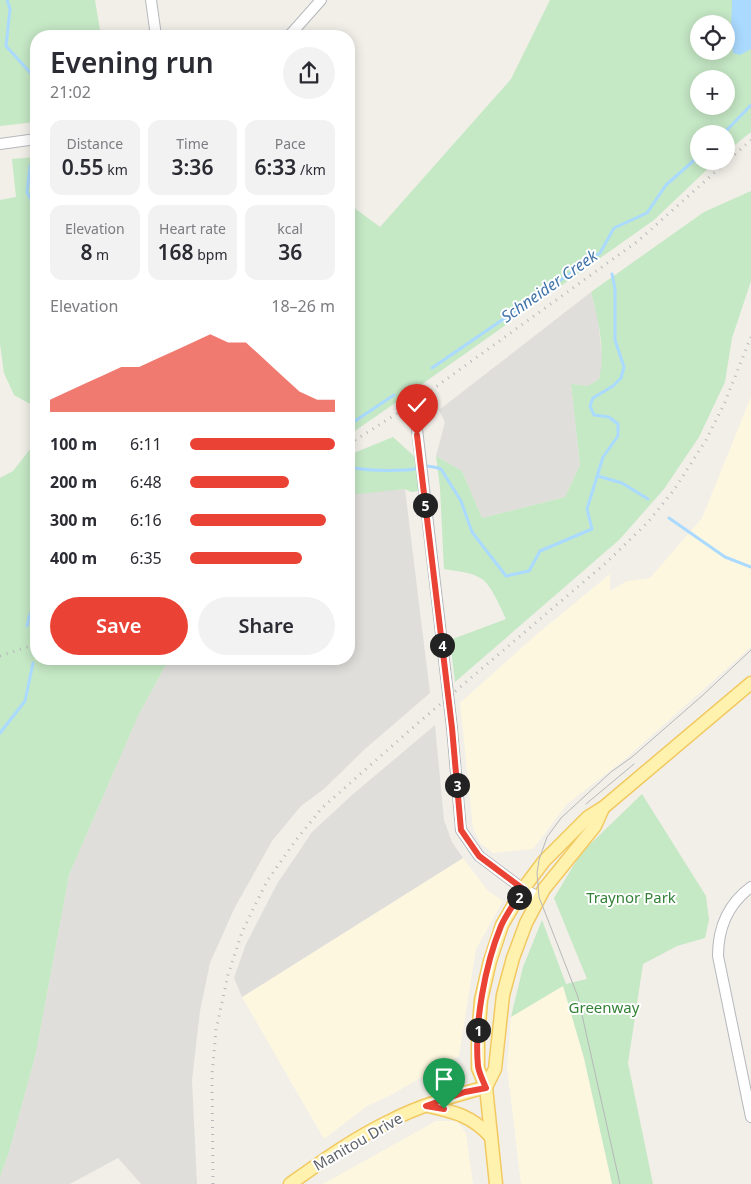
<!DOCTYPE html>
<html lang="en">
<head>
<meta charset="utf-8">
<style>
	body { margin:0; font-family:"Noto Sans",sans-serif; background:#f2f2f3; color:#2b2b33; height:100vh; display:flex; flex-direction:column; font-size:19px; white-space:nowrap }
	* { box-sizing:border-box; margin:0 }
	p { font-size:16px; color:#7c7c81 }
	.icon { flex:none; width:28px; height:28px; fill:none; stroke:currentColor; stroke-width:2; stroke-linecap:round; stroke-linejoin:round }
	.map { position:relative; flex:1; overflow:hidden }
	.details { position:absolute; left:30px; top:30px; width:325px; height:635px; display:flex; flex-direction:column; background:#fff; border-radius:20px; box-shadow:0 2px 12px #0003 }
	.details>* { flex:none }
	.fabs { position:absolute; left:690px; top:15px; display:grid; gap:10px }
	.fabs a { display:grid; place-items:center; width:45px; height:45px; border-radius:50%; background:#fff; box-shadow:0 2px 12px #0003; font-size:25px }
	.pin { position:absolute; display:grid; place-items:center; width:42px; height:42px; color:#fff; margin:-51px -21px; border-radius:50% 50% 50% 0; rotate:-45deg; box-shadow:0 0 5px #0007 }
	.pin .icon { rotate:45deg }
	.km { position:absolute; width:25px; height:25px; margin:-12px; border-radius:50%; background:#222; color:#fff; font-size:14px; line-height:25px; text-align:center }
	.round { display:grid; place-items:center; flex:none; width:52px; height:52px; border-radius:26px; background:#f2f2f3 }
	.summary { display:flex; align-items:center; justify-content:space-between; height:85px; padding:0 20px }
	h1 { font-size:28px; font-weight:600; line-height:38px }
	.figures { display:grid; grid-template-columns:repeat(3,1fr); gap:8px; height:85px; padding:5px 20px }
	.figures div { display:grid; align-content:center; border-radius:12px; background:#f2f2f3; text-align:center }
	.figures b { font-size:21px; font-weight:600 }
	.figures small { font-size:14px; font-weight:400 }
	.figures p { font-size:14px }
	.chart { height:140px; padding:10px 20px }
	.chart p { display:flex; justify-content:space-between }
	.chart svg { width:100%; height:90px; margin-top:5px; fill:#ea4335; opacity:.7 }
	.primary-button { display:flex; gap:10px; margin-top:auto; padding:10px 20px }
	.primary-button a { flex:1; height:58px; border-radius:30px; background:#ea4335; color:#fff; font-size:20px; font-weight:600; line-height:58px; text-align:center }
	.primary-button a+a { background:#f2f2f3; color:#2b2b33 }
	ul { padding:0 20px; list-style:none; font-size:16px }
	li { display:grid; grid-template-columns:80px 60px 1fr; align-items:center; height:38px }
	li i { height:12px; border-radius:6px; background:#ea4335 }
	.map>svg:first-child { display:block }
	.commercial { fill:#fef7e0 }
	.industrial { fill:#e0deda }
	.green { fill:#c5e8c5; fill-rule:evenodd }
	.water { fill:#aadaff }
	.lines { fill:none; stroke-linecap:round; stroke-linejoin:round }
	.stream { stroke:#aadaff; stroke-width:3 }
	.minor-casing { stroke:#b5b8bc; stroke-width:12 }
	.major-casing { stroke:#f2c960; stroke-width:15 }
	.minor { stroke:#fff; stroke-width:10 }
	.major { stroke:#fff2af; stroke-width:12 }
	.tram { stroke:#b6b7b8; stroke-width:1 }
	.rail { stroke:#b6b7b8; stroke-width:3; stroke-dasharray:1 6; stroke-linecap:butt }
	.route-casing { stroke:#fff; stroke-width:10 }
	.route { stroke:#ea4335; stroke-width:6 }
	.labels { text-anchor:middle; stroke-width:4; stroke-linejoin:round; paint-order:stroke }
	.park-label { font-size:15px; fill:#348238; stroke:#fff }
	.street-label { font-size:15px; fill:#5f6368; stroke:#fff }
	.water-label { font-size:16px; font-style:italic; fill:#4174aa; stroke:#fff }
</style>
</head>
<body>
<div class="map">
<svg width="751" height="1184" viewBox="0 0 751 1184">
	<rect width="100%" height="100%" fill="#f1efe8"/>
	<g class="commercial">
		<polygon points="751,397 751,647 624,760 567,804 533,849 493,853 480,843 473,828 460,703 536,635 610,574 610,591 627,581 650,578 702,518"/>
		<polygon points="463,858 488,891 503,901 476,949 459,1056 389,1096 367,1106 324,1139 242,997"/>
		<polygon points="563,985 584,1058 612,1184 521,1184 507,1067 511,1017"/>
		<polygon points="436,1121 457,1121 466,1133 473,1184 323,1184"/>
	</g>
	<g class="industrial">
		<polygon points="591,292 598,320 603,365 599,379 588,386 571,384 580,465 565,497 482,518 462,471 436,456 445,422 439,410"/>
		<polygon points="405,489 430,693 365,749 324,789 301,806 272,841 234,909 210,963 200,1011 192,1080 197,1184 141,1184 118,1158 70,1184 0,1184 0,1177 9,1152 36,1053 69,875 138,716 169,659 349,659 349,493"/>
		<polygon points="435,725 444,820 452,842 463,858 242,997 234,978 246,944 277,884 312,832 352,795"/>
	</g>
	<g class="green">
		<polygon points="0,0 95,0 101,36 36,36 36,122 0,126"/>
		<path d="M550,0H751V132L726,152V134H699V161H716L654,220L401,399L349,435V204L380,227L511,79ZM699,24H726V51H699ZM699,79H726V106H699Z"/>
		<polygon points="36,157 36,659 169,659 138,716 69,875 36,1053 9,1152 0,1177 0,478 13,471 31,448 30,404 14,395 4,373 0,344 0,200 16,197 12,159"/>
		<path d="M751,191V281L732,338L725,382L699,437L664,489L619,540L455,682L450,640L506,619C501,609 492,586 482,579C472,572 456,571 444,569L440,488L436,456L462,471L482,518L565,497L580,465L571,384L588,386L599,379C606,351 598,319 591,292L704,212Z"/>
		<polygon points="393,437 415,457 420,491 411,492 405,489 349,495 349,455"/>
		<polygon points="642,794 706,896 709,920 705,938 677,946 643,964 628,1063 653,1184 612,1184 584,1058 563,986 511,1017 523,967 542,920 566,984 587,979 554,898 581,853"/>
	</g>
	<polygon class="water" points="732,0 751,0 751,49 740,55 733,53 731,30"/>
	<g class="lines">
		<g class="stream">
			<polyline points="7,0 10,9 6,46 36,79"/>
			<polyline points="35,118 36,111"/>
			<polyline points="723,134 751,105"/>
			<polyline points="30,166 27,192 36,210"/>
			<polyline points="432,368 600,253 614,228 647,213 666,185 699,156"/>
			<polyline points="349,425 394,395"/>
			<path d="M349,467C368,471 387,471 407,470C423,469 422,463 441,469L461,501L472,532L506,576L529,571L540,551L592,529L587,509L603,457L618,436V424L609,417L594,415L590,406L593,398L613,386L621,378L624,367L615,340V289L612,274"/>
			<polyline points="598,476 622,483 648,499"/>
			<polyline points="669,518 725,557 751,567"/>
			<polyline points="27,626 29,617 36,600"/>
			<polyline points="0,733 25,701 33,663"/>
		</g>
		<g class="minor-casing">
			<g id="minor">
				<polyline points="151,0 156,36"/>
				<polyline points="289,36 321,0"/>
				<polyline points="0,144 36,139"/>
				<polyline points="415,412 452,728 461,830 479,856 523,889 539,897"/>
				<path d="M751,887C728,904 718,927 718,956L751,1117"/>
			</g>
		</g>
		<g class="major-casing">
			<g id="major">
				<polyline points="486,1087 495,1069 503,995 513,958 526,923 544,889 595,826 603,808"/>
				<path d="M428,1106C455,1112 472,1116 491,1137"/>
				<path d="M290,1184C321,1162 353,1139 388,1122C418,1106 453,1096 486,1087"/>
				<polyline points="496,1184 486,1087 478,1068 478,1038 481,1000 490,961 502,925 523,889 544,861 588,817 604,807 751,683"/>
			</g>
		</g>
		<use href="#minor" class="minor"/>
		<use href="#major" class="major"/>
		<g class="tram">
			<polyline points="586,804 634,764"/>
			<polyline points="620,1184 578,997 539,897 537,873 539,860 547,837 561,818 611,772 632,757 703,695 751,650"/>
		</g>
		<g class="rail">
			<polyline points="349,444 412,404 638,241 751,140"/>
			<polyline points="0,656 36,644"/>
			<polyline points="213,1184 212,1075 216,1030 228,975 242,932 267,881 296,840 322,808 418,723 607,562 648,522 674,490 706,440 725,402 751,337"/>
		</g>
	</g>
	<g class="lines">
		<g class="route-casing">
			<path id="route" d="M417,435L452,728L461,830L479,856L523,889C516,901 507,913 501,926C485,965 474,1024 478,1066C479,1073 483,1081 486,1088L465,1092L426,1106L444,1109"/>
		</g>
		<use href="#route" class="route"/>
	</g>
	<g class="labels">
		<g class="park-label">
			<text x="631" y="903">Traynor Park</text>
			<text x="604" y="1013">Greenway</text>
		</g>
		<g class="street-label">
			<text transform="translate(358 1142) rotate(-30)" y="5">Manitou Drive</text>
		</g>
		<g class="water-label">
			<text transform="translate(549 286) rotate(-35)" y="6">Schneider Creek</text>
		</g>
	</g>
</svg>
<div class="fabs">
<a><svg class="icon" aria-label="locate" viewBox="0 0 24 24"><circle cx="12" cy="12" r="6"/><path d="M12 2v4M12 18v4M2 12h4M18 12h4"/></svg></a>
<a>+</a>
<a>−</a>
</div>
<div class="pin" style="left:444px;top:1109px;background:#1e9e55"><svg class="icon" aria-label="arrive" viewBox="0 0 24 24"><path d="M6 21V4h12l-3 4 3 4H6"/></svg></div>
<div class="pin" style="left:417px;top:435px;background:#d93025"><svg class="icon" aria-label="check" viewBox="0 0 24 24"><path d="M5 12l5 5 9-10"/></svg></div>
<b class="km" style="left:478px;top:1030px">1</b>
<b class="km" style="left:519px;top:897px">2</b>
<b class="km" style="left:457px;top:785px">3</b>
<b class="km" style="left:442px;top:645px">4</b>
<b class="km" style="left:425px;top:505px">5</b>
<section class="details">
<div class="summary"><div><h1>Evening run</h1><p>21:02</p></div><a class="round"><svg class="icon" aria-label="share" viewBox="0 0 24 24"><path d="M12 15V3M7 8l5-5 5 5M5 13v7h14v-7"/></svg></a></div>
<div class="figures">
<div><p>Distance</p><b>0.55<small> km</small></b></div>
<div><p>Time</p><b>3:36</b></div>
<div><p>Pace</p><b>6:33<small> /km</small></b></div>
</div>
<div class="figures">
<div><p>Elevation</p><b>8<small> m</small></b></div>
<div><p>Heart rate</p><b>168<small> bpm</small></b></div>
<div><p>kcal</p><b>36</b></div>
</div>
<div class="chart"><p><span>Elevation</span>18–26 m</p>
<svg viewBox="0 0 160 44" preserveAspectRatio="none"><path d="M0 44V38L10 34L20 30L30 26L40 22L50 22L60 18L70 14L80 10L90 6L100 10L110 10L120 18L130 26L140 34L150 38L160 38V44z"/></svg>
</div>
<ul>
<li><b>100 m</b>6:11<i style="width:100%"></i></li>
<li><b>200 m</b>6:48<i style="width:68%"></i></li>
<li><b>300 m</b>6:16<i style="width:94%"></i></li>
<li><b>400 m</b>6:35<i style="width:77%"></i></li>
</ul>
<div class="primary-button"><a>Save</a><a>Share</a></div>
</section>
</div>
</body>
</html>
